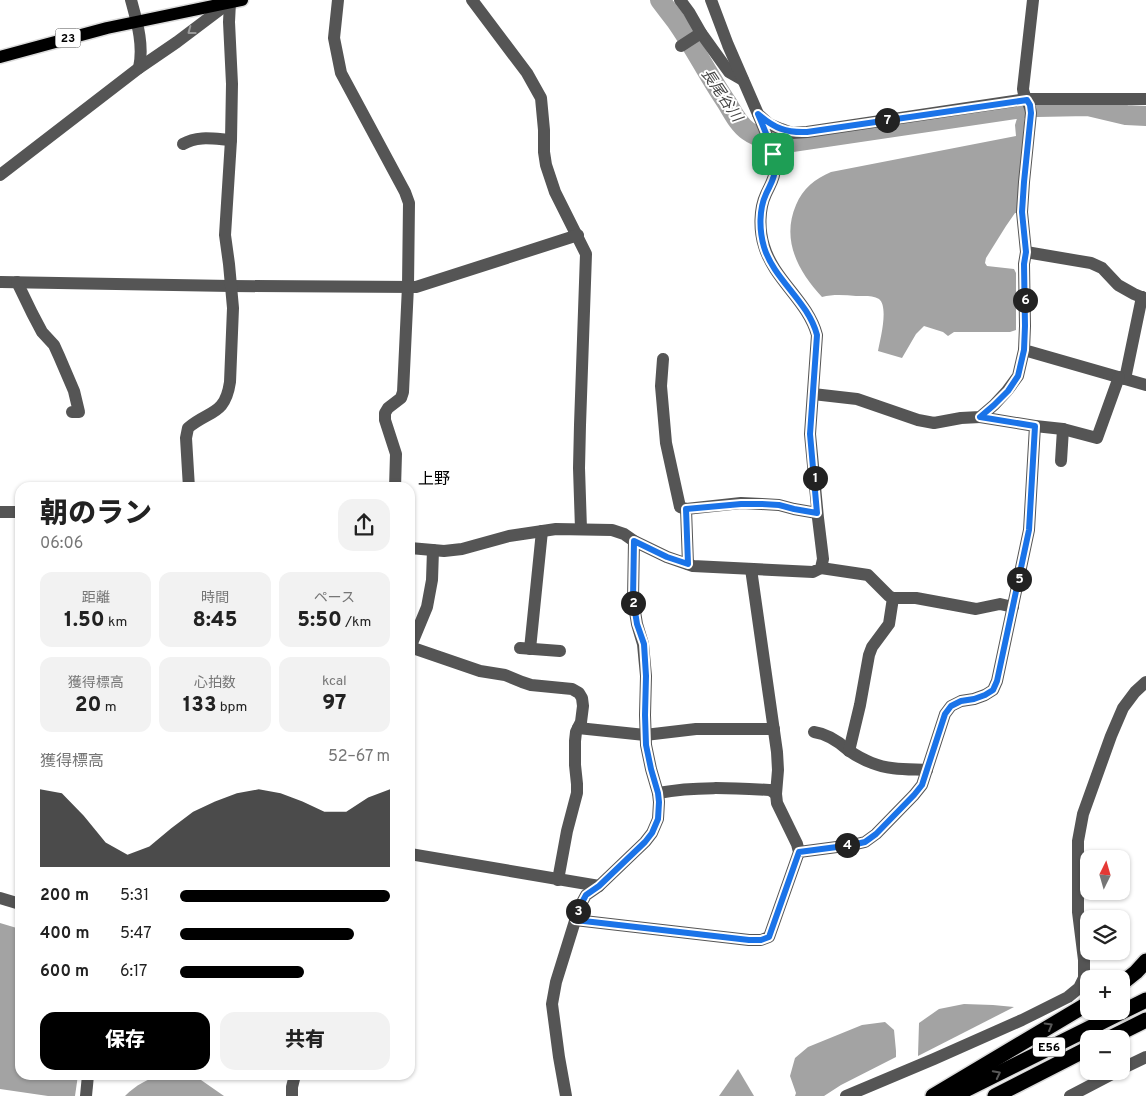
<!DOCTYPE html>
<html lang="ja">
<head>
<meta charset="utf-8">
<style>
	body { margin:0; font-family:Overpass,"Noto Sans JP",sans-serif; background:#f2f2f2; color:#222; height:100vh; display:flex; flex-direction:column; font-size:19px; white-space:nowrap }
	* { box-sizing:border-box; margin:0 }
	p { font-size:16px; color:#767676 }
	.icon { flex:none; width:28px; height:28px; fill:none; stroke:currentColor; stroke-width:2; stroke-linecap:round; stroke-linejoin:round }
	.map { position:relative; flex:1; overflow:hidden }
	.details { position:absolute; left:15px; top:482px; width:400px; height:598px; display:flex; flex-direction:column; background:#fff; border-radius:15px; box-shadow:0 1px 4px #0004 }
	.details>* { flex:none }
	.needle { width:32px; rotate:5deg }
	.controls { position:absolute; left:1080px; top:850px; display:grid; gap:10px }
	.controls a { display:grid; place-items:center; width:50px; height:50px; border-radius:10px; background:#fff; box-shadow:0 1px 4px #0004; font-size:25px }
	.pin { position:absolute; display:grid; place-items:center; width:42px; height:42px; color:#fff; margin:-21px; border-radius:10px; box-shadow:0 2px 8px #0006 }
	.km { position:absolute; width:25px; height:25px; margin:-12px; border-radius:50%; background:#222; color:#fff; font-size:14px; line-height:25px; text-align:center }
	.round { display:grid; place-items:center; flex:none; width:52px; height:52px; border-radius:15px; background:#f2f2f2 }
	.head { display:flex; align-items:center; justify-content:space-between; height:85px; padding:0 25px }
	h1 { font-size:28px; font-weight:800; line-height:38px }
	.stats { display:grid; grid-template-columns:repeat(3,1fr); gap:8px; height:85px; padding:5px 25px }
	.stats div { display:grid; align-content:center; border-radius:12px; background:#f2f2f2; text-align:center }
	.stats b { font-size:21px; font-weight:800 }
	.stats small { font-size:14px; font-weight:400 }
	.stats p { font-size:14px }
	.chart { height:140px; padding:10px 25px }
	.chart p { display:flex; justify-content:space-between }
	.chart svg { width:100%; height:90px; margin-top:5px; fill:#000; opacity:.7 }
	.primary-button { display:flex; gap:10px; margin-top:auto; padding:10px 25px }
	.primary-button a { flex:1; height:58px; border-radius:15px; background:#000; color:#fff; font-size:20px; font-weight:800; line-height:58px; text-align:center }
	.primary-button a+a { background:#f2f2f2; color:#222 }
	ul { padding:0 25px; list-style:none; font-size:16px }
	li { display:grid; grid-template-columns:80px 60px 1fr; align-items:center; height:38px }
	li i { height:12px; border-radius:6px; background:#000 }
	.map>svg:first-child { display:block }
	.water { fill:#a3a3a3 }
	.lines { fill:none; stroke-linecap:round; stroke-linejoin:round }
	.river { stroke:#a3a3a3; stroke-width:20 }
	.major-casing { stroke:#dbdbdb; stroke-width:15 }
	.highway-casing { stroke:#dbdbdb; stroke-width:18 }
	.minor { stroke:#555; stroke-width:12 }
	.major { stroke:#000; stroke-width:12 }
	.highway { stroke:#000; stroke-width:15 }
	.oneway { stroke:#999 }
	.oneway2 { stroke:#595959 }
	.route-casing { stroke:#fff; stroke-width:10 }
	.route { stroke:#1a73e8; stroke-width:6 }
	.labels { text-anchor:middle; stroke-width:4; stroke-linejoin:round; paint-order:stroke }
	.shield { fill:#fff; stroke:#4c4c4c; stroke-width:1 }
	.shield-label { font-size:12px; font-weight:bold; fill:#000 }
	.water-label { font-size:15px; font-style:italic; fill:#444; stroke:#fff }
	.quarter-label { font-size:16px; fill:#000; stroke:#fff }
</style>
</head>
<body>
<div class="map">
<svg width="1146" height="1096" viewBox="0 0 1146 1096">
	<rect width="100%" height="100%" fill="#fff"/>
	<g class="water">
		<path d="M1018,107H1023L1025,112L1018,213H1015L1006,226L986,258L985,263L987,266L1014,269L1016,273V330L1010,332H954L948,336L943,332L924,326L916,334L902,358L878,351C880,340 889,307 879,299C873,295 863,296 856,296C845,295 833,294 822,297C798,271 781,240 796,205C803,188 815,179 831,172L1016,136L1015,125L1018,115Z"/>
		<polygon points="0,923 20,929 20,1075 78,1075 75,1096 48,1096 0,1089"/>
		<polygon points="964,1004 993,1005 1014,1007 918,1056 919,1023 939,1009"/>
		<polygon points="885,1022 894,1030 896,1051 896,1057 841,1085 824,1096 795,1096 796,1093 790,1076 795,1058 808,1047 862,1025"/>
		<polygon points="738,1069 754,1096 719,1096"/>
		<path d="M162,1075L191,1076L201,1080L224,1096H125C136,1085 147,1079 162,1075Z"/>
	</g>
	<g class="lines">
		<g class="river">
			<path d="M660,0C665,7 671,14 676,21C695,48 709,77 727,103C733,113 739,125 748,131C759,139 779,143 792,142L1023,108"/>
			<polyline points="1037,107 1088,106 1126,115 1146,116"/>
		</g>
		<g class="major-casing">
			<polyline id="major" points="0,57 107,28 242,0"/>
		</g>
		<g class="highway-casing">
			<g id="highway">
				<polyline points="1121,984 1136,972 1146,961"/>
				<polyline points="1108,1039 1146,1020"/>
				<polyline points="933,1096 1089,1003"/>
				<polyline points="953,1096 1146,1000"/>
				<polyline points="995,1096 1089,1048"/>
			</g>
		</g>
		<g class="minor">
			<path d="M131,0C137,22 144,45 139,68"/>
			<polyline points="338,0 334,38 341,73 405,192 409,203 408,286 403,392 401,398 388,408 385,413 385,420 396,454 395,488"/>
			<polyline points="472,0 527,73 541,98 544,130 544,152 546,165 555,192 586,254 580,425 579,468 581,529"/>
			<polyline points="680,0 689,12 701,33 729,72 743,80"/>
			<polyline points="711,0 728,45 758,114 769,124 781,129 792,133 807,132 1027,99 1146,99"/>
			<path d="M1033,0L1023,89C1024,98 1030,103 1031,113L1024,182L1022,212L1026,252L1024,264L1025,326L1024,350L1146,385"/>
			<polyline points="681,46 701,33"/>
			<path d="M183,144C198,135 215,139 231,140"/>
			<polyline points="0,175 139,68 177,42 230,2"/>
			<polyline points="1026,252 1091,263 1102,268 1118,285 1134,294 1146,299"/>
			<polyline points="1,282 231,286 416,287 578,235"/>
			<polyline points="17,282 32,313 42,332 54,345 59,356 74,391 79,412 72,412"/>
			<polyline points="663,359 661,386 666,443 680,507 686,509 741,503 762,504 779,505 794,509 817,513"/>
			<polyline points="1125,379 1142,297"/>
			<polyline points="813,394 857,399 918,420 934,423 961,418 980,417 994,405 1007,391 1018,376 1024,350"/>
			<polyline points="980,417 1035,426 1063,429 1097,438 1119,377"/>
			<polyline points="1061,461 1063,429"/>
			<path d="M189,488L186,438L188,428C209,410 225,416 230,382L233,308L229,264L225,235L231,140L232,84L229,22L230,2"/>
			<polyline points="686,509 688,564"/>
			<polyline points="0,512 20,512"/>
			<path d="M410,548L444,551L462,549L509,536L556,529L612,530L624,534L634,541L667,557L693,566L813,572L821,568L823,559L818,518L810,434L817,335C808,301 774,280 764,246C759,230 759,209 766,194C770,185 775,178 775,169C776,154 764,129 758,114"/>
			<polyline points="821,568 868,575 889,596 893,598 916,598 976,609 1000,604 1013,607"/>
			<polyline points="410,647 480,671 505,675 522,682 531,685 572,689 579,693 582,698 583,706 581,722 576,732 575,741 575,765 577,784 577,793 567,831 558,880"/>
			<polyline points="410,648 427,607 432,580 433,550"/>
			<polyline points="520,648 560,651"/>
			<polyline points="530,649 542,531"/>
			<polyline points="578,728 645,735 696,729 774,729"/>
			<path d="M814,732C828,734 838,741 848,750C855,755 864,760 872,763C889,770 909,769 927,770"/>
			<polyline points="849,751 860,705 869,655 872,647 889,624 893,598"/>
			<path d="M658,793C695,786 732,788 770,790L776,794"/>
			<polyline points="799,852 852,845 865,842 876,834 914,795 922,785 945,714 951,706 961,701 974,699 985,695 993,690 997,681 1029,530 1035,426"/>
			<polyline points="410,854 599,886"/>
			<polyline points="0,898 20,904"/>
			<polyline points="575,920 749,940 761,940 769,937 799,852 797,844 777,803 776,794 778,770 777,752 751,569"/>
			<polyline points="1121,1069 1146,1057"/>
			<polyline points="86,1096 88,1075"/>
			<polyline points="292,1096 292,1087 295,1075"/>
			<polyline points="566,1096 559,1057 552,1004 556,982 579,908 586,895 599,886 645,842 652,833 658,819 659,802 658,793 651,769 646,745 645,715 646,676 643,644 637,624 633,599 634,541"/>
			<polyline points="846,1096 934,1059 1022,1020 1068,997 1079,988 1084,978 1084,960 1078,912 1078,841 1083,814 1111,736 1123,708 1135,692 1146,682"/>
			<polyline points="1070,1096 1118,1071"/>
		</g>
		<use href="#major" class="major"/>
		<use href="#highway" class="highway"/>
	</g>
	<defs><path id="oneway-chevron" d="M-2-3.5L2.5 0L-2 3.5" fill="none" stroke-width="1.6" stroke-linecap="round" stroke-linejoin="round" transform="scale(1.25)"/></defs>
	<use class="oneway" href="#oneway-chevron" transform="translate(191 31) rotate(143)"/>
	<g class="oneway2">
		<use href="#oneway-chevron" transform="translate(1049 1026) rotate(-30)"/>
		<use href="#oneway-chevron" transform="translate(997 1074) rotate(-27)"/>
	</g>
	<g class="lines">
		<g class="route-casing">
			<path id="route" d="M1027,100L1030,105L1031,113L1024,182L1022,212L1026,252L1024,264L1025,326L1024,350L1018,376L1008,391L994,405L980,417L1035,426L1029,530L997,681L993,690L985,695L974,699L961,701L951,706L945,714L922,785L914,795L876,834L865,842L852,845L799,852L769,937L761,940H749L575,920L579,908L586,895L599,886L645,842L652,833L658,819L659,802L658,793L651,769L646,745L645,715L646,676L644,644L637,624L633,599L634,541L667,557L688,564L686,509L741,504H762L779,505L794,509L817,513L810,434L817,335C808,301 774,280 764,247C759,230 759,209 766,194C770,185 775,178 775,169C776,154 764,129 758,114C774,128 786,133 807,132Z"/>
		</g>
		<use href="#route" class="route"/>
	</g>
	<g class="labels">
		<g class="shield">
			<rect x="55.5" y="28.5" width="25" height="19" rx="4"/>
			<rect x="1033" y="1037.5" width="32" height="19" rx="4"/>
		</g>
		<g class="shield-label">
			<text x="68" y="42">23</text>
			<text x="1049" y="1051">E56</text>
		</g>
		<g class="water-label">
			<text transform="translate(722 95) rotate(56)" y="5">長尾谷川</text>
		</g>
		<g class="quarter-label">
			<text x="434" y="484">上野</text>
		</g>
	</g>
</svg>
<div class="controls">
<a><svg class="needle" viewBox="-14 -14 28 28"><path d="M0-13l5 13h-10z" fill="#e53935"/><path d="M0 13l5-13h-10z" fill="#767676"/></svg></a>
<a><svg class="icon" aria-label="layers" viewBox="0 0 24 24"><path d="M12 4l9 5-9 5-9-5zM3 14l9 5 9-5"/></svg></a>
<a>+</a>
<a>−</a>
</div>
<div class="pin" style="left:773px;top:154px;background:#1e9e55"><svg class="icon" aria-label="arrive" viewBox="0 0 24 24"><path d="M6 21V4h12l-3 4 3 4H6"/></svg></div>
<b class="km" style="left:815px;top:478px">1</b>
<b class="km" style="left:633px;top:603px">2</b>
<b class="km" style="left:578px;top:911px">3</b>
<b class="km" style="left:847px;top:845px">4</b>
<b class="km" style="left:1019px;top:579px">5</b>
<b class="km" style="left:1025px;top:300px">6</b>
<b class="km" style="left:887px;top:120px">7</b>
<section class="details">
<div class="head"><div><h1>朝のラン</h1><p>06:06</p></div><a class="round"><svg class="icon" aria-label="share" viewBox="0 0 24 24"><path d="M12 15V3M7 8l5-5 5 5M5 13v7h14v-7"/></svg></a></div>
<div class="stats">
<div><p>距離</p><b>1.50<small> km</small></b></div>
<div><p>時間</p><b>8:45</b></div>
<div><p>ペース</p><b>5:50<small> /km</small></b></div>
</div>
<div class="stats">
<div><p>獲得標高</p><b>20<small> m</small></b></div>
<div><p>心拍数</p><b>133<small> bpm</small></b></div>
<div><p>kcal</p><b>97</b></div>
</div>
<div class="chart"><p><span>獲得標高</span>52–67 m</p>
<svg viewBox="0 0 160 44" preserveAspectRatio="none"><path d="M0 44V6L10 8L20 19L30 32L40 38L50 34L60 25L70 17L80 12L90 8L100 6L110 8L120 12L130 17L140 17L150 10L160 6V44z"/></svg>
</div>
<ul>
<li><b>200 m</b>5:31<i style="width:100%"></i></li>
<li><b>400 m</b>5:47<i style="width:83%"></i></li>
<li><b>600 m</b>6:17<i style="width:59%"></i></li>
</ul>
<div class="primary-button"><a>保存</a><a>共有</a></div>
</section>
</div>
</body>
</html>
